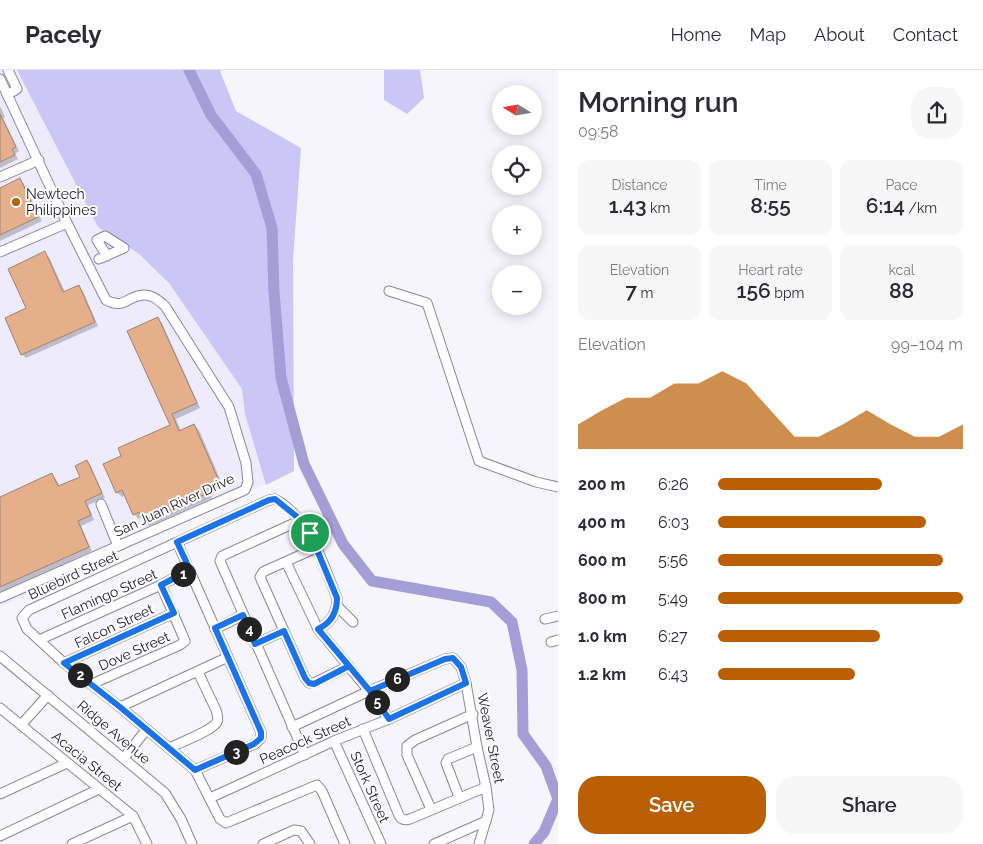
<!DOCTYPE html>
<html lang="en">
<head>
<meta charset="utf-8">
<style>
	body { margin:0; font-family:Raleway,sans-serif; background:#f7f7f7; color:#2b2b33; height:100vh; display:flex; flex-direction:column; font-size:19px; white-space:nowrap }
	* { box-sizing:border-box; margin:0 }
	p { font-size:16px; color:#7c7c81 }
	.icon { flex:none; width:28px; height:28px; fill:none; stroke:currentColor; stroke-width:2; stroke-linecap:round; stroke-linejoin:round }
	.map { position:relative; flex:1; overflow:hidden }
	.panel { display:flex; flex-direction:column; background:#fff; width:425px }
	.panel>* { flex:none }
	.needle { width:32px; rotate:281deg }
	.controls { position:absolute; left:492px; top:15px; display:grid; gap:10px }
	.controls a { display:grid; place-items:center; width:50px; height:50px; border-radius:50%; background:#fff; box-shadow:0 2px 12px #0003; font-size:25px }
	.pin { position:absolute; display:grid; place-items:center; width:42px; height:42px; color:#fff; margin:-21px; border:2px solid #fff; border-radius:50%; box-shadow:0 1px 5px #0007 }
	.km { position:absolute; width:25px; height:25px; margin:-12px; border-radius:50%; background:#222; color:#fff; font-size:14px; line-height:25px; text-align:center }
	.round { display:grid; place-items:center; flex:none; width:52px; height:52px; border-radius:20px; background:#f7f7f7 }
	.summary { display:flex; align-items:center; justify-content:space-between; height:85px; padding:0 20px }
	h1 { font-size:28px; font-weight:600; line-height:38px }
	.metrics { display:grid; grid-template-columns:repeat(3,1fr); gap:8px; height:85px; padding:5px 20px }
	.metrics div { display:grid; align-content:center; border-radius:12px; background:#f7f7f7; text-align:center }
	.metrics b { font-size:21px; font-weight:600 }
	.metrics small { font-size:14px; font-weight:400 }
	.metrics p { font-size:14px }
	.chart { height:140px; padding:10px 20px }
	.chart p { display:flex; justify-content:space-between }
	.chart svg { width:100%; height:90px; margin-top:5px; fill:#ba5f03; opacity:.7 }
	.button { display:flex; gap:10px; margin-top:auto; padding:10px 20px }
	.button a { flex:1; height:58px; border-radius:20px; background:#ba5f03; color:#fff; font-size:20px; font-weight:600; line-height:58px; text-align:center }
	.button a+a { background:#f7f7f7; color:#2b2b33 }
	ul { padding:0 20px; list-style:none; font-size:16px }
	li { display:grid; grid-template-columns:80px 60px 1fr; align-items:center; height:38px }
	li i { height:12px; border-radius:6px; background:#ba5f03 }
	header { display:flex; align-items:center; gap:30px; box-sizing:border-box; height:70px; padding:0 25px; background:#fff; border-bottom:1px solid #e1e1e2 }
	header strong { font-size:24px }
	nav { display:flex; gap:28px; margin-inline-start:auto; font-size:18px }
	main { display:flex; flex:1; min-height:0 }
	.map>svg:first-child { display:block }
	.built { fill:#eeecfc }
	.green { fill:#ccc6f7 }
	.shadow { fill:#0003 }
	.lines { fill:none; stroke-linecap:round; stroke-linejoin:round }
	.river { stroke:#a59dd5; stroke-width:11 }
	.building { fill:#e6af8b; stroke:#9e8371 }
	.minor-casing { stroke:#8986a2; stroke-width:11 }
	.minor { stroke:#fff; stroke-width:9 }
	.route-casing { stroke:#fff; stroke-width:10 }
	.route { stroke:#1a73e8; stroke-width:6 }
	.poi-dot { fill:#ba5f03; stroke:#fff; stroke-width:2 }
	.labels { text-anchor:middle; stroke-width:4; stroke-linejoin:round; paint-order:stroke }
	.poi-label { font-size:14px; fill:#1c1a25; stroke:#fff; text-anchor:start }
	.street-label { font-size:14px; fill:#1c1a25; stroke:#fff }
</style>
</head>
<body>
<header>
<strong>Pacely</strong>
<nav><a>Home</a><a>Map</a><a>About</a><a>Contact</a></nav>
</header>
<main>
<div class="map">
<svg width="558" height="774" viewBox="0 0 558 774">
	<rect width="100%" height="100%" fill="#f6f5fc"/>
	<polygon class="built" points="0,0 156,0 254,185 294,401 0,537"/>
	<g class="green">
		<polygon points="17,0 221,0 220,1 236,41 301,78 293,191 294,401 266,415 245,344 242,319 169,213 139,184 98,157"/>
		<polygon points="384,0 420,0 424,28 407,44 384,30"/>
	</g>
	<g class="shadow">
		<polygon points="0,36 5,47 3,48 19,81 15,84 18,89 0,98"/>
		<polygon points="20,110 24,114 42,151 0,171 0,119"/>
		<polygon points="44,183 49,187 65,222 78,216 83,221 98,256 26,288 22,284 28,239"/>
		<polygon points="157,248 162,253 200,338 176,349 181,361 194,355 199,360 223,416 209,421 212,428 149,456 143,447 139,449 134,444 125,425 122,427 117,422 123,386 171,356"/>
		<polygon points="87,392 91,396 105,428 88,435 94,450 81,456 92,481 0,523 0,428 52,405 56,409 60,417 81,407"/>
	</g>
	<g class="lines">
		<polyline class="river" points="189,0 211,45 256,104 272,158 274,222 281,308 304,394 343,474 372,511 491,532 512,552 522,600 523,664 546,696 558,729 544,762 534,774"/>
	</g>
	<g class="building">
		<polygon points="0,44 16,77 12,79 15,85 0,92"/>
		<polygon points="20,108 38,147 0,165 0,118"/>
		<polygon points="45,181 63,222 79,215 95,252 21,285 5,248 26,238 8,199"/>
		<polygon points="158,247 197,333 172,344 179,361 194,354 219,411 205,416 208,423 144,452 139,442 133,445 122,420 116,423 103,394 121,386 118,378 170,355 127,261"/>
		<polygon points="87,390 102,423 85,431 91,445 78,451 89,477 0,517 0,427 52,403 58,416 80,407 75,396"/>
	</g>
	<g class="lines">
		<g class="minor-casing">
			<g id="minor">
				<path d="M0,9L67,153L106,230C124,240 127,226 143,225C152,224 159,231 165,236L229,337L246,393L248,412L245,420L0,528"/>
				<polyline points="7,25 17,19 8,0"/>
				<polyline points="0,107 39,90"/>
				<polyline points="0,182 67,153"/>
				<polyline points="99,189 124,178 105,166 97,170 107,186"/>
				<polyline points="389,221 427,233 479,391 536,412 558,417"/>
				<polyline points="101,434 118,476"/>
				<polyline points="301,450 222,486 220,491 305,685"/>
				<polyline points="177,472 261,662 261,668 255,674 195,700"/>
				<polyline points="316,478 267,500 263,502 260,507 305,608 309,613 314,613 349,596"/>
				<polyline points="286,492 318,559 369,621 389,649"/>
				<polyline points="337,536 353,552"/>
				<polyline points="545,549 558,546"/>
				<polyline points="215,559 243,545"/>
				<path d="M318,559C331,553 337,543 337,528C322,492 311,449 275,429L269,430L29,540L22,548L27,559L64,593L120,637L195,700L220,749L226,753L317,715L322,721L345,774"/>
				<polyline points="39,570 161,515 190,500"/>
				<polyline points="551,572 558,570"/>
				<polyline points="255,574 284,561"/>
				<polyline points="0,586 165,723 181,749 192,774"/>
				<polyline points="64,593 174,543"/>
				<polyline points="92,614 180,575 185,571 161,515"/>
				<polyline points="120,637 228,587"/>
				<polyline points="0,638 133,746 147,774"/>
				<polyline points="21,655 48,625"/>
				<polyline points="292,657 369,621 445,589 453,588 461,597 466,613 477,677 486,717 489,740 479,774"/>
				<path d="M363,659L398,743C400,749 404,751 410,749L486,717"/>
				<polyline points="334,671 381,774"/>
				<path d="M169,678C179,673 212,661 217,652C219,648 217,644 216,640L198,602"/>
				<polyline points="124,688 146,660"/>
				<polyline points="0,724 67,693"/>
				<polyline points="459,727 446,693 448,689 477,677"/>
				<polyline points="210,728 334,671 389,649 466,613"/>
				<polyline points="431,739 407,685 407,676 415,670 473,644"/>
				<polyline points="0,766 99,719"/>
				<polyline points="72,774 133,746"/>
				<polyline points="263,774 294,760 301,761 310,774"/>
				<polyline points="434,774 486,751"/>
			</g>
		</g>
		<use href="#minor" class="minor"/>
	</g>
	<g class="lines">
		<g class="route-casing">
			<path id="route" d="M310,463L301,450L275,429L269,430L177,472L190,500L161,515L174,543L64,593L120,637L195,700L254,674L261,668V662L215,558L243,545L255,574L284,561L305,608L309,613L314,614L349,596L370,621L389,649L466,613L461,597L453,588L445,589L370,621L318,559C331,553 337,543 337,528L310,463"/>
		</g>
		<use href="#route" class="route"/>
	</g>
	<circle class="poi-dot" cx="16" cy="132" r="5"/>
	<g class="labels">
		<g class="poi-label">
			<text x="26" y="129">Newtech<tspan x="26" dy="16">Philippines</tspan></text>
		</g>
		<g class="street-label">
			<text transform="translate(174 435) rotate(-25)" y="5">San Juan River Drive</text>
			<text transform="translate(73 505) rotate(-25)" y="5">Bluebird Street</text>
			<text transform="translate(109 524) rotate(-24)" y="5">Flamingo Street</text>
			<text transform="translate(114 556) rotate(-25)" y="5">Falcon Street</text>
			<text transform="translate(134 581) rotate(-24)" y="5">Dove Street</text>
			<text transform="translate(114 662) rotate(40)" y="5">Ridge Avenue</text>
			<text transform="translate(491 668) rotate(79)" y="5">Weaver Street</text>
			<text transform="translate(305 670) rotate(-24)" y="5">Peacock Street</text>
			<text transform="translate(87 691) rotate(39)" y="5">Acacia Street</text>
			<text transform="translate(370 717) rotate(66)" y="5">Stork Street</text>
		</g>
	</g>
</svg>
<div class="controls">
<a><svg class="needle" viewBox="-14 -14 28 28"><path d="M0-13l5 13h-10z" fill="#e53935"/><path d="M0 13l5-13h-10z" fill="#7c7c81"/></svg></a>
<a><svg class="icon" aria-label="locate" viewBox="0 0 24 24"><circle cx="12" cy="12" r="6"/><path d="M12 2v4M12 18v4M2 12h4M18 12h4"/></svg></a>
<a>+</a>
<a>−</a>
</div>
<div class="pin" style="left:310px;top:463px;background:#1e9e55"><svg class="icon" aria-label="arrive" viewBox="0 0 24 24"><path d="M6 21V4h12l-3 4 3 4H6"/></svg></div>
<b class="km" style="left:183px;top:504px">1</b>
<b class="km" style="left:80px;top:605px">2</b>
<b class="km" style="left:236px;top:682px">3</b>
<b class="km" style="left:249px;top:559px">4</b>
<b class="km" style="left:377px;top:632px">5</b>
<b class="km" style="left:397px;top:609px">6</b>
</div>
<section class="panel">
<div class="summary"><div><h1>Morning run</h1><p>09:58</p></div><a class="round"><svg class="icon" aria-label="share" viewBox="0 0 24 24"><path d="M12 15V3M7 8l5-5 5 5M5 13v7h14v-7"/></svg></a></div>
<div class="metrics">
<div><p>Distance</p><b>1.43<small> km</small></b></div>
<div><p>Time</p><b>8:55</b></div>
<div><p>Pace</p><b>6:14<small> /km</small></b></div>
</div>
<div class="metrics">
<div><p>Elevation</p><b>7<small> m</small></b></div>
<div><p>Heart rate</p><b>156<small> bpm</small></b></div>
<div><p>kcal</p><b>88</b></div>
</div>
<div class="chart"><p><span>Elevation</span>99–104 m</p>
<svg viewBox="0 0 160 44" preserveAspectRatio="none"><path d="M0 44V32L10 25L20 19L30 19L40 12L50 12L60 6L70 12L80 25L90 38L100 38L110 32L120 25L130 32L140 38L150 38L160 32V44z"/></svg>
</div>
<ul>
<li><b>200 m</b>6:26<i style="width:67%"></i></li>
<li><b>400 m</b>6:03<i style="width:85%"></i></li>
<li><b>600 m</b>5:56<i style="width:92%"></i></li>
<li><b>800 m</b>5:49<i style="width:100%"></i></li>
<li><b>1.0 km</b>6:27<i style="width:66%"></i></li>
<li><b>1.2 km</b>6:43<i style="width:56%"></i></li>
</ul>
<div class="button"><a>Save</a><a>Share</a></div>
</section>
</main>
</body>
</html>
